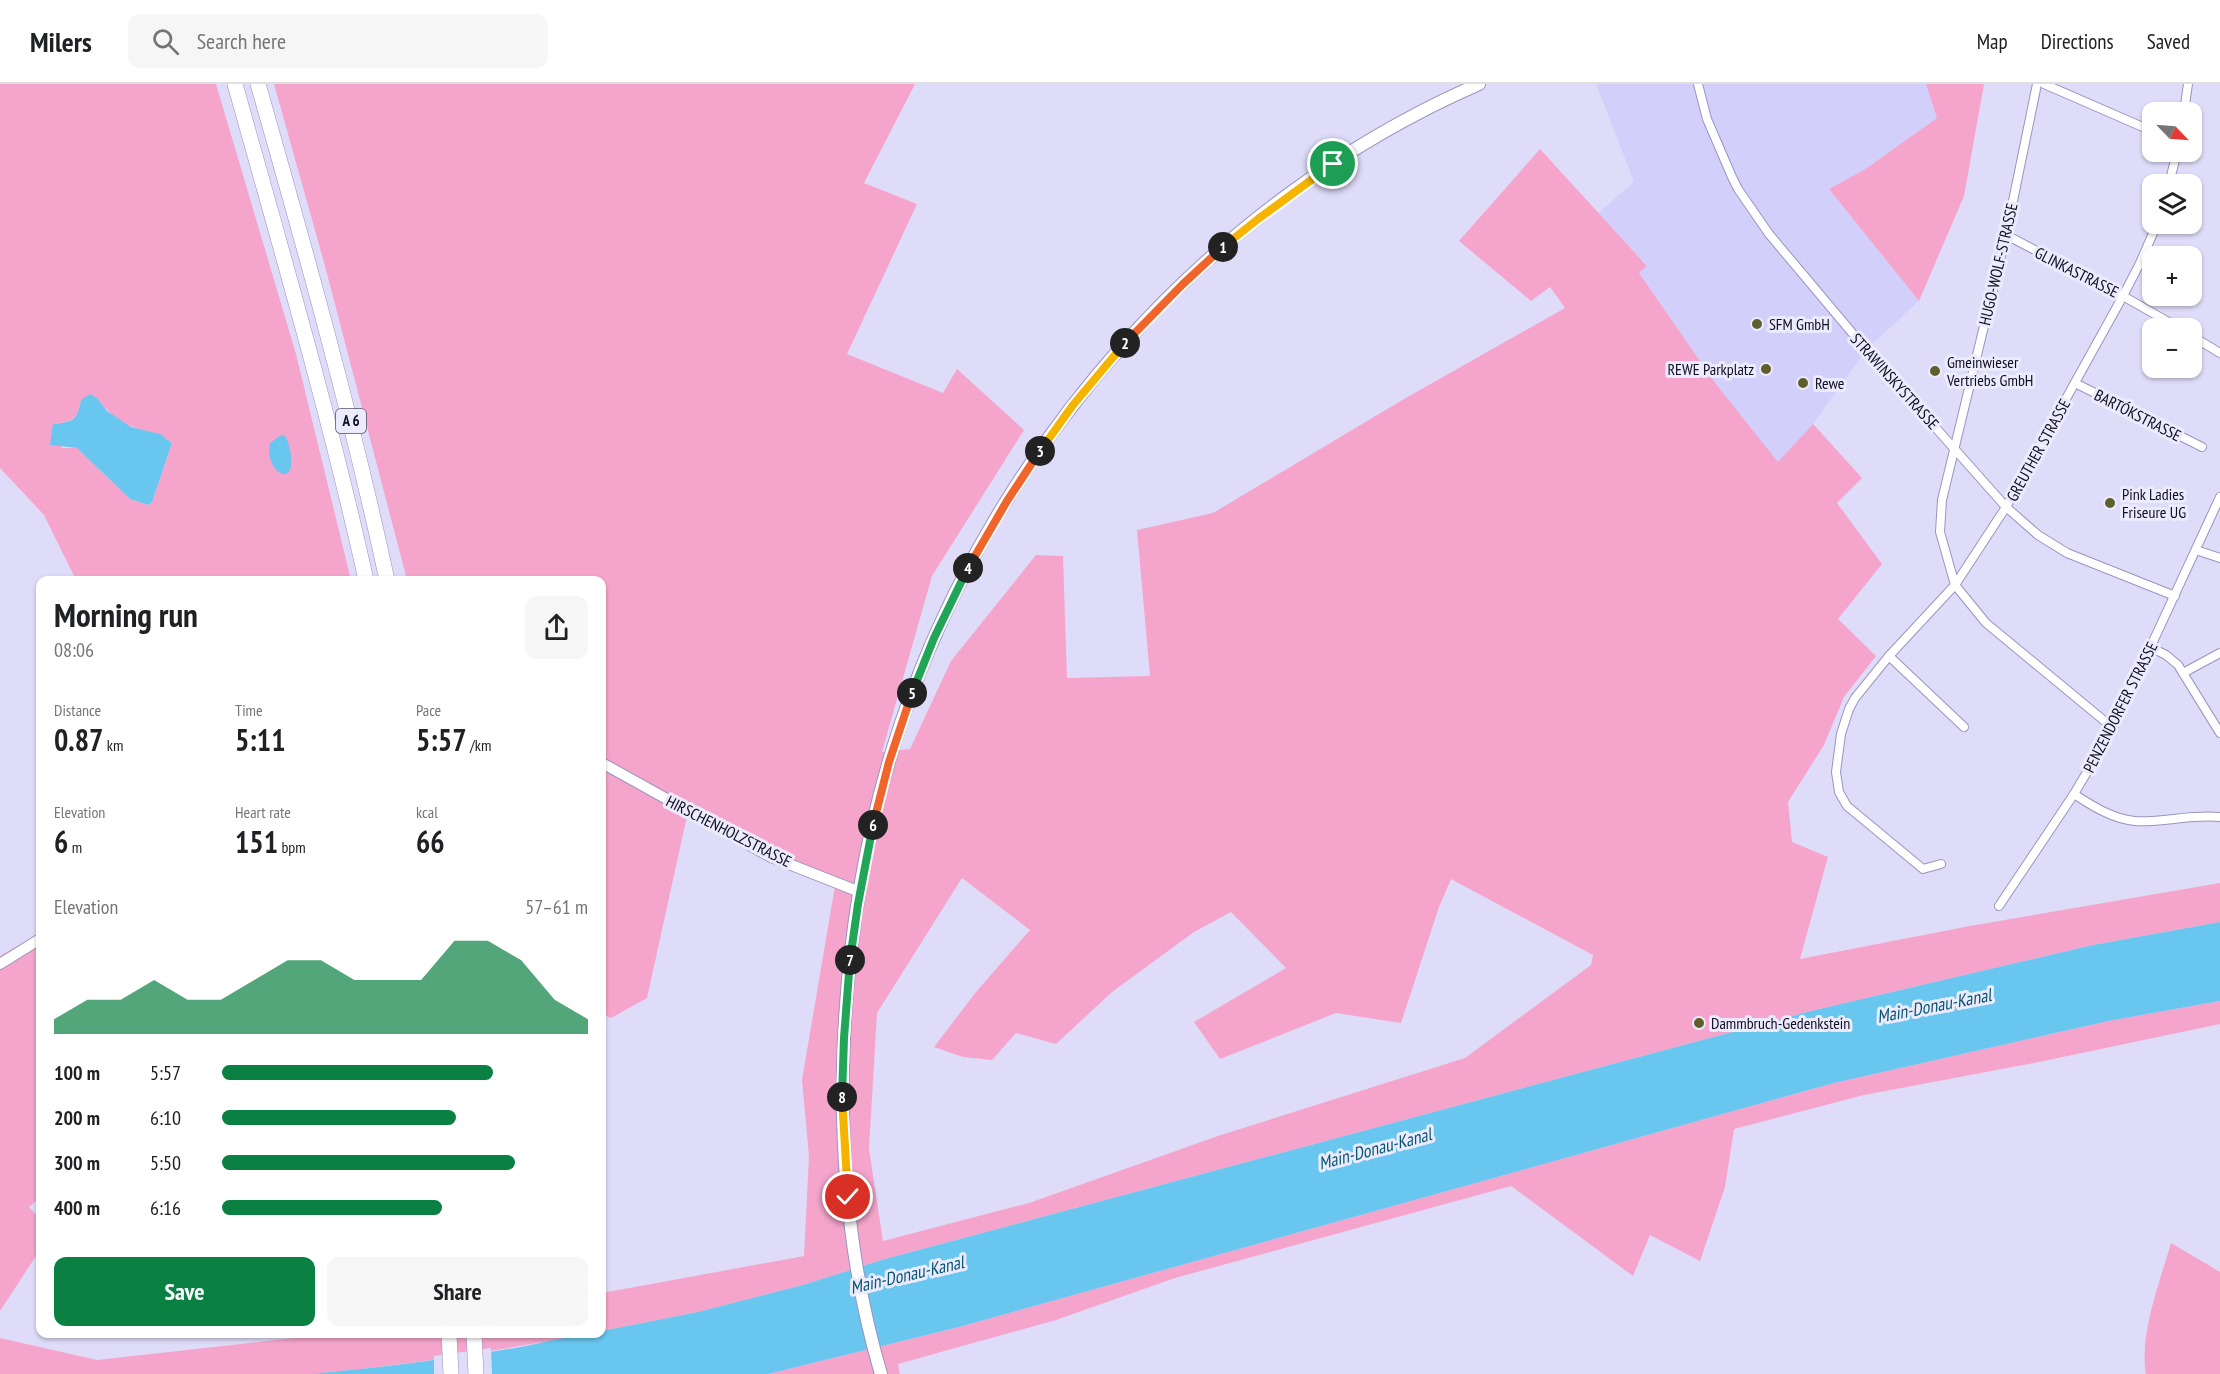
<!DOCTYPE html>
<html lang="en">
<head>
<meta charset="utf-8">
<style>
	body { margin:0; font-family:"PT Sans Narrow",sans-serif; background:#f6f6f6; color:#202124; height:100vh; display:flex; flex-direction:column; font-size:22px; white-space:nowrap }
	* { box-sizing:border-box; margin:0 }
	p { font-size:20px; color:#757577 }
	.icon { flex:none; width:33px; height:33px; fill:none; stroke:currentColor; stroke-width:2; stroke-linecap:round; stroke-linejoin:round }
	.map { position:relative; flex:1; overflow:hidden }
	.side { position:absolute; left:36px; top:492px; width:570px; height:762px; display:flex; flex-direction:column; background:#fff; border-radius:12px; box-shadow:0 2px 4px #0004 }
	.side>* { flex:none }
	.needle { width:39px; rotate:115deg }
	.controls { position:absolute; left:2142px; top:18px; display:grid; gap:12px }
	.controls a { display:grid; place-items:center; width:60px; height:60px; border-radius:12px; background:#fff; box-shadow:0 2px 4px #0004; font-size:30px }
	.pin { position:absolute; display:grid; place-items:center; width:51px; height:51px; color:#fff; margin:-26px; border:3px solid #fff; border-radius:50%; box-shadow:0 2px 6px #0007 }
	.km { position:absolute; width:30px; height:30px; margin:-15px; border-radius:50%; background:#222; color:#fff; font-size:16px; line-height:30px; text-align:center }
	.round { display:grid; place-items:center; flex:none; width:63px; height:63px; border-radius:12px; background:#f6f6f6 }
	.head { display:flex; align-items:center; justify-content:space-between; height:102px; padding:0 18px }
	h1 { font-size:33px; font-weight:700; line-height:45px }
	.metrics { display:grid; grid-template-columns:repeat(3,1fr); gap:9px; height:102px; padding:6px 18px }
	.metrics div { display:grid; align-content:center }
	.metrics b { font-size:30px; font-weight:700 }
	.metrics small { font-size:16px; font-weight:400 }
	.metrics p { font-size:16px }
	.chart { height:168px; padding:12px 18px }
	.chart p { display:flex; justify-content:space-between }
	.chart svg { width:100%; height:108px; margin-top:6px; fill:#0b8043; opacity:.7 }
	.action { display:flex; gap:12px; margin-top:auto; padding:12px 18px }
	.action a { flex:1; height:69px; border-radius:12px; background:#0b8043; color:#fff; font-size:24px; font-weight:700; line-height:69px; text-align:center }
	.action a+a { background:#f6f6f6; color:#202124 }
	ul { padding:0 18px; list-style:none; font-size:20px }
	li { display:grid; grid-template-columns:96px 72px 1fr; align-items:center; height:45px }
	li i { height:15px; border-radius:8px; background:#0b8043 }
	header { display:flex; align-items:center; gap:36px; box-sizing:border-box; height:84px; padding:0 30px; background:#fff; border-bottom:2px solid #e0e0e0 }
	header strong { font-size:28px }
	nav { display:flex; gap:33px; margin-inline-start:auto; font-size:21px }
	.search { width:420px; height:54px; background:#f6f6f6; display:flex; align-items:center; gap:15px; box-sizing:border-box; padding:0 21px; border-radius:12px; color:#757577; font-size:22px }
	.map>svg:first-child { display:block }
	.built { fill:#d3cffb }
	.green { fill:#f5a5cc; fill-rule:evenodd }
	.water { fill:#69c6ef }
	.pier { fill:#dfdcf9 }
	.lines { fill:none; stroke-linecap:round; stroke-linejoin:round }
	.minor-casing { stroke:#9994c0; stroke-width:10 }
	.tertiary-casing { stroke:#9994c0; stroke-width:12 }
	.secondary-casing { stroke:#9994c0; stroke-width:14 }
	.motorway-casing { stroke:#9994c0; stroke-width:16 }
	.minor { stroke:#fff; stroke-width:8 }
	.tertiary { stroke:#fff; stroke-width:10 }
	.secondary { stroke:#fff; stroke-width:12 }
	.motorway { stroke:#fff; stroke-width:15 }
	.split-1-casing { stroke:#fff; stroke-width:12 }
	.split-2-casing { stroke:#fff; stroke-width:12 }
	.split-3-casing { stroke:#fff; stroke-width:12 }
	.split-4-casing { stroke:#fff; stroke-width:12 }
	.split-5-casing { stroke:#fff; stroke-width:12 }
	.split-6-casing { stroke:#fff; stroke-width:12 }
	.split-7-casing { stroke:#fff; stroke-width:12 }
	.split-8-casing { stroke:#fff; stroke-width:12 }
	.split-9-casing { stroke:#fff; stroke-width:12 }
	.split-1 { stroke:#f5b400; stroke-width:8 }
	.split-2 { stroke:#f0652b; stroke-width:8 }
	.split-3 { stroke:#f5b400; stroke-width:8 }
	.split-4 { stroke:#f0652b; stroke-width:8 }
	.split-5 { stroke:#22a559; stroke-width:8 }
	.split-6 { stroke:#f0652b; stroke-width:8 }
	.split-7 { stroke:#22a559; stroke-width:8 }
	.split-8 { stroke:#22a559; stroke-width:8 }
	.split-9 { stroke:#f5b400; stroke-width:8 }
	.poi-dot { fill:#5f5f2c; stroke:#ecebfe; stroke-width:2 }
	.labels { text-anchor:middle; stroke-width:6; stroke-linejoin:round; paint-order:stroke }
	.shield { fill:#ecebfe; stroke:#525060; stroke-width:1.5 }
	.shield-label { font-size:15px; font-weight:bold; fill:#100d1d }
	.street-label { font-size:16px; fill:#100d1d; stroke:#ecebfe }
	.poi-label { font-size:16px; fill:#100d1d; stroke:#ecebfe; text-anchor:start }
	.water-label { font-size:18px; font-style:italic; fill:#075772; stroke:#ecebfe }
</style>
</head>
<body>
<header>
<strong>Milers</strong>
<div class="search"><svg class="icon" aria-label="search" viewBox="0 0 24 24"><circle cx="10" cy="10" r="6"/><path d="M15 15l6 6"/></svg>Search here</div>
<nav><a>Map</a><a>Directions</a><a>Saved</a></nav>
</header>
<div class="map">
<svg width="2220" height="1290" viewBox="0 0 2220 1290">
	<rect width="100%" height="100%" fill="#dfdcf9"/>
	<polygon class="built" points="1596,0 1926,0 1937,34 1864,86 1829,105 1919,217 1867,265 1813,340 1778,379 1716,300 1639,189 1647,181 1598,129 1634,98"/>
	<g class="green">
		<path d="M0,0H216L296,270L351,496H76L44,431L0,384ZM97,314C106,326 118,338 133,343C150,349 157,347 172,359L152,418L148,421L130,415L77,364H62L53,340C73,337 77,337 81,316Z"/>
		<path d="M274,0H915L864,99L917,120L847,270L943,309L957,285L1024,346L932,492L882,668L910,665L951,577L1036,471L1063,472L1067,594L1150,592L1137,446L1213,429L1404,315L1565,224L1550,203L1531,217L1459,157L1540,65L1647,182L1639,189L1716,300L1778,378L1813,340L1862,394L1837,419L1882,480L1838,535L1876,572L1844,613L1824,661L1788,718L1792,758L1828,773L1800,875L1970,842L2220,799V838L2093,861L1811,927L885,1175L803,1201L698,1228L602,1247V1209L804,1172L809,1072L802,996L836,796L773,770L689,723L647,914L611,934L602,930V496H407L325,182ZM962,794L1030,846L976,908L934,963L963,973L992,976L1016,949L1056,960L1112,908L1194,848L1231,828L1286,884L1194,938L1220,975L1336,929L1401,939L1439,823L1451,795L1593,871L1591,881L1465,974L1218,1052L1029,1119L883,1157L869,1065L877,929Z"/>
		<polygon points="1926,0 1984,0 1964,112 1919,217 1829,105 1864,86 1937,34"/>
		<polygon points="40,849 40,1114 29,1123 40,1135 40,1166 0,1227 0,872"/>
		<polygon points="2220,917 2220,940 2034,979 1864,1011 1734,1045 1725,1103 1700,1177 1650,1151 1633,1192 1511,1102 1175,1194 1056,1236 898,1280 900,1290 768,1290 959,1243 1834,999 2108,937"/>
		<path d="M2171,1159L2220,1188V1290H2146C2139,1250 2160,1198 2171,1159Z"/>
		<path d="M330,1250H587C496,1267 403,1282 310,1290H0V1254L97,1276Z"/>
	</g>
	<g class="water">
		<path d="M90,310L97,314L107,327L131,343L160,350L172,359L152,418L148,421L130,415L77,364L50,361L53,340C73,338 77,337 81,316Z"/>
		<path d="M281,351L285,352C289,359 291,367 291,375C294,404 264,387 270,359Z"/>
		<path d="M2220,838V917L2108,937L1834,999L959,1243L768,1290H310C379,1284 447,1275 515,1264C544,1259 572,1250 602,1250V1247L698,1228L803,1201L885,1175L1811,927L2093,861Z"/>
	</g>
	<polygon class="pier" points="491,1264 492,1290 434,1290 434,1272"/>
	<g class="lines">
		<g class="minor-casing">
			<g id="minor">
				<polyline points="1698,0 1707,35 1732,93 1738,105 1769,150 1864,263 2006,423 2038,451 2067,469 2175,512"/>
				<polyline points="2037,0 2006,151 1942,416 1940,448 1955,501 1986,539 2113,644"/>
				<polyline points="2044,0 2152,47"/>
				<polyline points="2184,28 2188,0"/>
				<polyline points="2169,100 2177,68"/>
				<polyline points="2006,151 2123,212 2179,244"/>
				<polyline points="2192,252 2220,269"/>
				<polyline points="2075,299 2202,363"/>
				<polyline points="2196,466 2220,474"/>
				<polyline points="2152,564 2166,571 2178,581 2220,649"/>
				<polyline points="1889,572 1964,643"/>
				<polyline points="2183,589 2220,569"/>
				<path d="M2074,710C2092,722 2113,735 2135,737C2161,739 2191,730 2220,733"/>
				<polyline points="1941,780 1923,785 1847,722 1839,708 1836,688 1841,650 1849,625 1855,614 1889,572 1955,501 2006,423 2123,212 2140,179 2157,140"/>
				<polyline points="1999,822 2074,710 2113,644 2220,413"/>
			</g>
		</g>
		<g class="tertiary-casing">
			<g id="tertiary">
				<polyline points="602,679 771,773 860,808"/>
				<polyline points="0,880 40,855"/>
			</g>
		</g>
		<g class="secondary-casing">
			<path id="secondary" d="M881,1290C852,1192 841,1085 843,982C846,867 864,749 901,639C995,362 1210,117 1479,0"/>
		</g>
		<g class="motorway-casing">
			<g id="motorway">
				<path d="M235,0C281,165 329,329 366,496"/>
				<path d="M258,0C305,165 351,329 387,496"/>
				<polyline points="449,1250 451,1290"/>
				<polyline points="474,1250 476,1290"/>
			</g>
		</g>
		<use href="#minor" class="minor"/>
		<use href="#tertiary" class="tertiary"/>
		<use href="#secondary" class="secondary"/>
		<use href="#motorway" class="motorway"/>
	</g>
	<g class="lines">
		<g class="split-1-casing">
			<polyline id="split-1" points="1223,163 1258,135 1333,80"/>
		</g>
		<g class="split-2-casing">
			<polyline id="split-2" points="1125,259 1183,200 1223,163"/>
		</g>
		<g class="split-3-casing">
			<polyline id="split-3" points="1040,367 1073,321 1125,259"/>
		</g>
		<g class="split-4-casing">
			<polyline id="split-4" points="968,484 1007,417 1040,367"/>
		</g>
		<g class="split-5-casing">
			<polyline id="split-5" points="912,609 934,554 968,484"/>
		</g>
		<g class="split-6-casing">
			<polyline id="split-6" points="873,741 889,678 912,609"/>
		</g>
		<g class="split-7-casing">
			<polyline id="split-7" points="850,876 858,820 873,741"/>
		</g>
		<g class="split-8-casing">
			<polyline id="split-8" points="842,1013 844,954 850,876"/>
		</g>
		<g class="split-9-casing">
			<polyline id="split-9" points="842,1013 848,1113"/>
		</g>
		<use href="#split-1" class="split-1"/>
		<use href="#split-2" class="split-2"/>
		<use href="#split-3" class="split-3"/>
		<use href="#split-4" class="split-4"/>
		<use href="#split-5" class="split-5"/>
		<use href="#split-6" class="split-6"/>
		<use href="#split-7" class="split-7"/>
		<use href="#split-8" class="split-8"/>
		<use href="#split-9" class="split-9"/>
	</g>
	<g class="poi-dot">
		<circle cx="1757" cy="240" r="6"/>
		<circle cx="1766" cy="285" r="6"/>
		<circle cx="1935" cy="287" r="6"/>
		<circle cx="1803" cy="299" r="6"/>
		<circle cx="2110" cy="419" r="6"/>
		<circle cx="1699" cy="939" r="6"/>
	</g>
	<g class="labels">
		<rect class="shield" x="336" y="325" width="30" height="24" rx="4.5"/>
		<g class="shield-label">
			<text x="351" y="342">A 6</text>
		</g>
		<g class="street-label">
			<text transform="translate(1998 180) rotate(-77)" y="6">HUGO-WOLF-STRASSE</text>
			<text transform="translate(2077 188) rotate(27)" y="6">GLINKASTRASSE</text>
			<text transform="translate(1895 297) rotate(48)" y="6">STRAWINSKYSTRASSE</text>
			<text transform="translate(2138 331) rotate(27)" y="6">BARTÓKSTRASSE</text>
			<text transform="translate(2038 366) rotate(-61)" y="6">GREUTHER STRASSE</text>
			<text transform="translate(2120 623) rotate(-63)" y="6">PENZENDORFER STRASSE</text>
			<text transform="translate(729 747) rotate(27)" y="6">HIRSCHENHOLZSTRASSE</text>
		</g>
		<g class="poi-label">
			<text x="1769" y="246">SFM GmbH</text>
			<text x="1947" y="284">Gmeinwieser<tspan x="1947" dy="18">Vertriebs GmbH</tspan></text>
			<text x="1754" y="291" text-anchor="end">REWE Parkplatz</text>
			<text x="1815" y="305">Rewe</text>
			<text x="2122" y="416">Pink Ladies<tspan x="2122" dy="18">Friseure UG</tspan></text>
			<text x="1711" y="945">Dammbruch-Gedenkstein</text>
		</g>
		<g class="water-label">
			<text transform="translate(1934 922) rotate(-11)" y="6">Main-Donau-Kanal</text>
			<text transform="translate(1375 1065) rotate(-15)" y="6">Main-Donau-Kanal</text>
			<text transform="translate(907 1191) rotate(-13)" y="6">Main-Donau-Kanal</text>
		</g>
	</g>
</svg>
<div class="controls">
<a><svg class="needle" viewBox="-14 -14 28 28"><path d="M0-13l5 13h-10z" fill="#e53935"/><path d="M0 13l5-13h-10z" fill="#757577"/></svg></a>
<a><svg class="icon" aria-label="layers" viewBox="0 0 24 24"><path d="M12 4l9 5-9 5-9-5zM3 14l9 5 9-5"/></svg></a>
<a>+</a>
<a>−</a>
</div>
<div class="pin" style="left:1333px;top:80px;background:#1e9e55"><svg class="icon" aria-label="arrive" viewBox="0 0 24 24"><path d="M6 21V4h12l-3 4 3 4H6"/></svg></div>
<div class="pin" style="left:848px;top:1113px;background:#d93025"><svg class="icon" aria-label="check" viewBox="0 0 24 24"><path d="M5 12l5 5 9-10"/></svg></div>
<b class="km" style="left:1223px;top:163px">1</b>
<b class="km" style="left:1125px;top:259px">2</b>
<b class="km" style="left:1040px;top:367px">3</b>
<b class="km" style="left:968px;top:484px">4</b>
<b class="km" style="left:912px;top:609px">5</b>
<b class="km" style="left:873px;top:741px">6</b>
<b class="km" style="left:850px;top:876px">7</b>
<b class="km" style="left:842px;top:1013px">8</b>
<section class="side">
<div class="head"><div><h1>Morning run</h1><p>08:06</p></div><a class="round"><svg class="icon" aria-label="share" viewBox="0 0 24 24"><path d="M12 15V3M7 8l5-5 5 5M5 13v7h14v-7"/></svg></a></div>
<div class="metrics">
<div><p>Distance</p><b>0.87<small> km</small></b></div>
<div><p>Time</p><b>5:11</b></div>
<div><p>Pace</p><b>5:57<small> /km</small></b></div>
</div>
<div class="metrics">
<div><p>Elevation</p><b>6<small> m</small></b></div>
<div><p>Heart rate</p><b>151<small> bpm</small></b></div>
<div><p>kcal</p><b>66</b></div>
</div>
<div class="chart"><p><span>Elevation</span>57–61 m</p>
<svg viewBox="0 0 160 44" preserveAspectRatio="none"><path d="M0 44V38L10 30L20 30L30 22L40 30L50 30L60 22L70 14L80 14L90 22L100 22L110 22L120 6L130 6L140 14L150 30L160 38V44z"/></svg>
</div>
<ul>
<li><b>100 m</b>5:57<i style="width:74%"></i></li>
<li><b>200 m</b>6:10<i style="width:64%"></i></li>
<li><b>300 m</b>5:50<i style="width:80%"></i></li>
<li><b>400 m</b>6:16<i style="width:60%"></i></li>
</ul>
<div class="action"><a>Save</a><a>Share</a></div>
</section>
</div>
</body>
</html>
